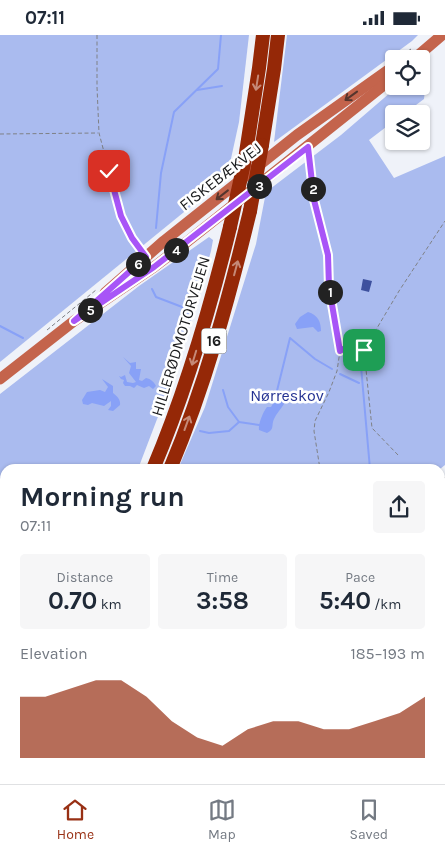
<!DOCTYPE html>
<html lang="en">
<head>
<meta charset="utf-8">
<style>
	body { margin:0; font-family:Karla,sans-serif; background:#f6f6f7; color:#1f2937; height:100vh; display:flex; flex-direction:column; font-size:19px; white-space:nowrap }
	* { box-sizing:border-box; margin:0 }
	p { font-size:16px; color:#747a83 }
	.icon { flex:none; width:28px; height:28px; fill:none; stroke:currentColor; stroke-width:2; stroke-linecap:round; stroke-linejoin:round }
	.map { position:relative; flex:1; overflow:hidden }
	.details { position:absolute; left:0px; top:429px; width:445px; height:321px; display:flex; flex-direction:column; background:#fff; border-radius:15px 15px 0 0; box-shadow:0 1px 4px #0004 }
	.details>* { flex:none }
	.fabs { position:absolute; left:385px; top:15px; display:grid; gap:10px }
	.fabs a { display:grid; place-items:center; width:45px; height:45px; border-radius:5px; background:#fff; box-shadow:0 1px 4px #0004; font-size:25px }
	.pin { position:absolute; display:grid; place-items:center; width:42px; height:42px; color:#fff; margin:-21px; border-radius:10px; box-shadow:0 2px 8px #0006 }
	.km { position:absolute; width:25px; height:25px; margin:-12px; border-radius:50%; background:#222; color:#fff; font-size:14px; line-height:25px; text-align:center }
	.round { display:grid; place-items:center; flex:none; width:52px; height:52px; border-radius:5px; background:#f6f6f7 }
	.headline { display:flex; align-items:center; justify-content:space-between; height:85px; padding:0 20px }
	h1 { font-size:28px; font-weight:700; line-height:38px }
	.stats { display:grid; grid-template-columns:repeat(3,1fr); gap:8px; height:85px; padding:5px 20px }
	.stats div { display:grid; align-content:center; border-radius:5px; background:#f6f6f7; text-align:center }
	.stats b { font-size:25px; font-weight:700 }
	.stats small { font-size:14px; font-weight:400 }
	.stats p { font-size:14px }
	.chart { height:140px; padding:10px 20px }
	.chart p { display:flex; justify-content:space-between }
	.chart svg { width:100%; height:90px; margin-top:5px; fill:#983014; opacity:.7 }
	.status { display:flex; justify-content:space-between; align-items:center; height:35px; padding:0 25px; background:#fff; direction:ltr }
	.status svg { height:14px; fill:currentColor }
	.menu { display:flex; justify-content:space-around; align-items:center; height:70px; border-top:1px solid #e0e1e3; background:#fff; font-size:14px; color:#747a83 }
	.menu a { display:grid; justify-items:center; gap:2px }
	.menu .active { color:#983014 }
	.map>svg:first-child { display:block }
	.forest { fill:#aabbef }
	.water { fill:#88a1f7 }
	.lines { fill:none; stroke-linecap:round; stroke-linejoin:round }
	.stream { stroke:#88a1f7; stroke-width:2 }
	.building { fill:#3d509e }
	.path { stroke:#7f8186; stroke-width:1; stroke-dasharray:4 2.5; stroke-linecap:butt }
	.secondary { stroke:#c4644c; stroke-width:11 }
	.highway { stroke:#952807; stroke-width:14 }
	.tram { stroke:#67696d; stroke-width:1 }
	.highway-bridge { stroke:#952807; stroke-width:14 }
	.oneway { stroke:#c58977 }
	.oneway2 { stroke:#56352d }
	.route-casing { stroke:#fff; stroke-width:10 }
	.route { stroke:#a855f7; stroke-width:6 }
	.labels { text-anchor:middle; stroke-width:5; stroke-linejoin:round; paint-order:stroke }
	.shield { fill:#fff; stroke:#5f5f61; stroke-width:1 }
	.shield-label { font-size:15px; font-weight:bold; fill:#1a1b1d }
	.street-label { font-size:16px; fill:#1a1b1d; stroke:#fff }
	.park-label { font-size:16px; fill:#243292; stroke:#fff }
</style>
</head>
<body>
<div class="status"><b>07:11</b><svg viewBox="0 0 49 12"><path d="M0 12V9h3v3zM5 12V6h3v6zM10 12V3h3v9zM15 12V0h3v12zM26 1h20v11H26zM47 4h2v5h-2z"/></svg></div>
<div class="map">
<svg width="445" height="749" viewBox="0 0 445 749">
	<rect width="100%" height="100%" fill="#eff2f9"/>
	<g class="forest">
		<polygon points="0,0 249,0 239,87 227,142 0,327"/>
		<polygon points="287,0 418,0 412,6 274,107"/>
		<polygon points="428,26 424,64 404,79 394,79 394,86 369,105 394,143 445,121 445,430 440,434 178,434 205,372 256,209 266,157 341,100 398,51 421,51 421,32"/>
		<polygon points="209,202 213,205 211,216 180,324 138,434 5,434 5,689 0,696 0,359 139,251"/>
		<polygon points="445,448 445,749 96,749 101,745 440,745 440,452"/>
		<polygon points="20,745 76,745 72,749 17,749"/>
	</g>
	<g class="water">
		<path d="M308,277C318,280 321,287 321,296L318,297L313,292L297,294L295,289L300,282Z"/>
		<path d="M123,322L130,328L136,327V334H141L139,345L142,346L146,343C151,344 154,347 156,351L153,354L149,351L144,353L137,350L134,353L130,351H125L123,348L124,345L121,344L119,341L121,342L125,340L127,347L133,348L136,347L129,338L131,331Z"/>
		<path d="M102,344L113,351V358C117,361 121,365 120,370L113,376L108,375L111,371V366L104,371L92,368L88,370L83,369L82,365L87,357L100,355L105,357L108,352Z"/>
		<path d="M280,363L284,369C281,374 276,379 274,384C271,390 275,394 267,398L259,395C258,389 263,377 267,372H271L275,365Z"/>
	</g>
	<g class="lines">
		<g class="stream">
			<polyline points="197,55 222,51"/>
			<polyline points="156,193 161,138 174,77 218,34 221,0"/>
			<polyline points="152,254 156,262 190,275"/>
			<polyline points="0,291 23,303"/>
			<polyline points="360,320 370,434"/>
			<polyline points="340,339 359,348"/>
			<polyline points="223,355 228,372 239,387 259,390"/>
			<polyline points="274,368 290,303 315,324 332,334"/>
			<polyline points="200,396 209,398 229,396 239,387"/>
			<polyline points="14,434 16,433"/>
			<polyline points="0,444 5,440"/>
			<polyline points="395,745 395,749"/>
		</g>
	</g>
	<polygon class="building" points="363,244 372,246 369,257 361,255"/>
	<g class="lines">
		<g class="path">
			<polyline points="97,0 97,52 99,98 121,181 140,214"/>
			<polyline points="398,23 411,14"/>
			<polyline points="0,99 98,98"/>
			<polyline points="309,123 314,165 327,220 329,252 340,316 337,336 329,357 315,386 314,396 320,434"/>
			<polyline points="47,295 96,255"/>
			<polyline points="341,316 359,305 369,305"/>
			<polyline points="398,420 372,393 364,315 399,256 445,186"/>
			<polyline points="0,544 5,542"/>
			<polyline points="440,574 445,576"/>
			<polyline points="336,745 337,749"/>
			<polyline points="188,749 189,745"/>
		</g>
		<g class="secondary">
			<polyline points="414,24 442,0"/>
			<polyline points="105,258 164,206 297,100 394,31"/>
			<polyline points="0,344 74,286 154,232 188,206 394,42"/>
		</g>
		<g class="highway">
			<polyline points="262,110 274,34 278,0"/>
			<polyline points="245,124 259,33 263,0"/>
			<path d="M153,434C186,356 210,274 230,192"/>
			<path d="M170,434C205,351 229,263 250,176"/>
			<polyline points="0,719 5,711"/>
			<polyline points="3,749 6,745"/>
		</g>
		<g class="tram">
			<polyline points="440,446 445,442"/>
			<polyline points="81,749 86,745"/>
		</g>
		<g class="highway-bridge">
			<polyline points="250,176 262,110"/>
			<polyline points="230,192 245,124"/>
		</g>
	</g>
	<defs><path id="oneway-shaft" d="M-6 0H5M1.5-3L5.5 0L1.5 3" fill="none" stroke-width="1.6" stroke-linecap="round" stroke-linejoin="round" transform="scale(1.25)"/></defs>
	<g class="oneway">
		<use href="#oneway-shaft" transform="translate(257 48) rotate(99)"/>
		<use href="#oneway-shaft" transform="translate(236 233) rotate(-75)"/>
		<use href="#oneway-shaft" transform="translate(194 323) rotate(107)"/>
		<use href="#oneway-shaft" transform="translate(187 388) rotate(-70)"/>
	</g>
	<g class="oneway2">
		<use href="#oneway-shaft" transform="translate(351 61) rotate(144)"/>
		<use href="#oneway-shaft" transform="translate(222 160) rotate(142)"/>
	</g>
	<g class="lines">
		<g class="route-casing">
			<polyline id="route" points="109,136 121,181 132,203 146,222 74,286 154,232 308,112 314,165 328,220 329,252 340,316 359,305 370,305 364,315"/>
		</g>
		<use href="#route" class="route"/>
	</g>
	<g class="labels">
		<rect class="shield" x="201.5" y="293.5" width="25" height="25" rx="4"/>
		<g class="shield-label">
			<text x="214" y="311">16</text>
		</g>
		<g class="street-label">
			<text transform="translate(220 141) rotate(-38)" y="6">FISKEBÆKVEJ</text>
			<text transform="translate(180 301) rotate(-73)" y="6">HILLERØDMOTORVEJEN</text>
		</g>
		<g class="park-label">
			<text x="287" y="366">Nørreskov</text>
		</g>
	</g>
</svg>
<div class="fabs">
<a><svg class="icon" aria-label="locate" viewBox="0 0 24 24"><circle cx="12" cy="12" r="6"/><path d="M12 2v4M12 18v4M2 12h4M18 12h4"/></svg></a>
<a><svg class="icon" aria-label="layers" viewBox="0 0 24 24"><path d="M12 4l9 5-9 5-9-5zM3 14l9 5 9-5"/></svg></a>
</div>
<div class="pin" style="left:364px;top:315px;background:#1e9e55"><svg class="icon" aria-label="arrive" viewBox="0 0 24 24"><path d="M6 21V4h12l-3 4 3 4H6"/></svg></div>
<div class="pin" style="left:109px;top:136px;background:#d93025"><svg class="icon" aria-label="check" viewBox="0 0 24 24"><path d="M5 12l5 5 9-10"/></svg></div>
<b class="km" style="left:330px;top:257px">1</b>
<b class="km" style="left:313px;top:154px">2</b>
<b class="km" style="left:259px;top:151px">3</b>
<b class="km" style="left:176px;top:215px">4</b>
<b class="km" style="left:90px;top:275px">5</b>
<b class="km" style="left:138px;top:229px">6</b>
<section class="details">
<div class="headline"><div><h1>Morning run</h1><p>07:11</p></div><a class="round"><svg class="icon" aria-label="share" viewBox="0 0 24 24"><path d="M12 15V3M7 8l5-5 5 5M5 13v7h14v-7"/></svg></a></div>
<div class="stats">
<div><p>Distance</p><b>0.70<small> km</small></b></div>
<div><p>Time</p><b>3:58</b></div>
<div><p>Pace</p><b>5:40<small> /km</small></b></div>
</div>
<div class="chart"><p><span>Elevation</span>185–193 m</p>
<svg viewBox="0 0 160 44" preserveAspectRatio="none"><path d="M0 44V14L10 14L20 10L30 6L40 6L50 14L60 26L70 34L80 38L90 30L100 26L110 26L120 30L130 30L140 26L150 22L160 14V44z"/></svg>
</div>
</section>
</div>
<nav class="menu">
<a class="active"><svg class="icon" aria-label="home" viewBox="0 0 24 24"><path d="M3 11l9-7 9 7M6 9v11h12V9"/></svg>Home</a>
<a><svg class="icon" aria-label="map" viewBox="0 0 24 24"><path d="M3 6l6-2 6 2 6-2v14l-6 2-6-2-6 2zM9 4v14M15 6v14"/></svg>Map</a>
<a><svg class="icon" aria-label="saved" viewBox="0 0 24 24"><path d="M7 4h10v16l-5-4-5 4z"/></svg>Saved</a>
</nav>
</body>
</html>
